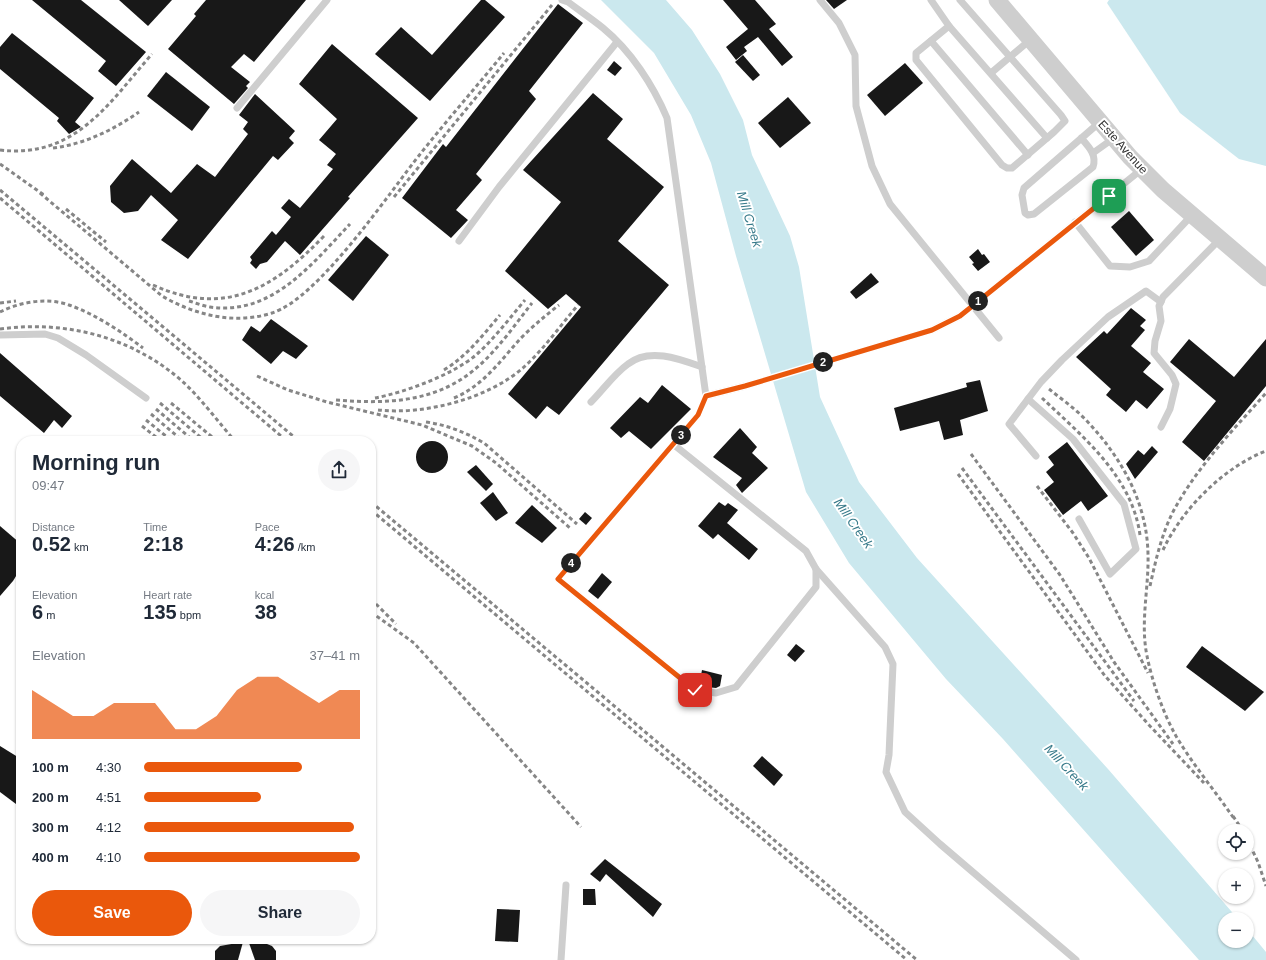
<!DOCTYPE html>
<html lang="en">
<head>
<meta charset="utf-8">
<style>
	body { margin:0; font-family:Arial,sans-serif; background:#f6f6f7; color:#1f2937; height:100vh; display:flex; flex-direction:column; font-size:15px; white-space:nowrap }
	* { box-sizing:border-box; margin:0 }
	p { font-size:13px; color:#747a83 }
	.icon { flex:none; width:22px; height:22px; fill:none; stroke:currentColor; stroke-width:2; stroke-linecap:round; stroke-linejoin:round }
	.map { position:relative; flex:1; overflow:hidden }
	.panel { position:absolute; left:16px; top:436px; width:360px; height:508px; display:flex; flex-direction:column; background:#fff; border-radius:16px; box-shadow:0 1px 3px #0004 }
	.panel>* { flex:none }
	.controls { position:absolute; left:1218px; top:824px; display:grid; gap:8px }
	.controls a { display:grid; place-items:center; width:36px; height:36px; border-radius:50%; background:#fff; box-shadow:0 1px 3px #0004; font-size:20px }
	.pin { position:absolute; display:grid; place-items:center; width:34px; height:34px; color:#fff; margin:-17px; border-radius:8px; box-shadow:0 2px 6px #0006 }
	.km { position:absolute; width:20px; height:20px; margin:-10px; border-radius:50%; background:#222; color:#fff; font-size:11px; line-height:20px; text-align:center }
	.round { display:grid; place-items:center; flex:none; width:42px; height:42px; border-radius:21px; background:#f6f6f7 }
	.overview { display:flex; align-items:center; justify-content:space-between; height:68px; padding:0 16px }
	h1 { font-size:22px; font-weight:600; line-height:30px }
	.stats { display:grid; grid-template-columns:repeat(3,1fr); gap:6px; height:68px; padding:4px 16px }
	.stats div { display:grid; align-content:center }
	.stats b { font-size:20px; font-weight:600 }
	.stats small { font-size:11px; font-weight:400 }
	.stats p { font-size:11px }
	.chart { height:112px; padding:8px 16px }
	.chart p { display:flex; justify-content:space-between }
	.chart svg { width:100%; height:72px; margin-top:4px; fill:#ea580c; opacity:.7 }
	.action { display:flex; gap:8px; margin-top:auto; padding:8px 16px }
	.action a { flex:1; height:46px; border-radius:24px; background:#ea580c; color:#fff; font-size:16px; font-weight:600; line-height:46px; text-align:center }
	.action a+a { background:#f6f6f7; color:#1f2937 }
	ul { padding:0 16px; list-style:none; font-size:13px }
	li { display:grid; grid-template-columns:64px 48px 1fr; align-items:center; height:30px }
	li i { height:10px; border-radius:5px; background:#ea580c }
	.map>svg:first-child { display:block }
	.water { fill:#cbe8ee }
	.building { fill:#181818 }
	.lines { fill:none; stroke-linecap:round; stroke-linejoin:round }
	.service { stroke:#cecece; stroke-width:7 }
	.tertiary { stroke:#cecece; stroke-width:17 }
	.rail { stroke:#868686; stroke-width:3; stroke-dasharray:4 3; stroke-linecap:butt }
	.route-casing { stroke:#fff; stroke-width:8 }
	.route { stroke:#ea580c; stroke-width:5 }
	.labels { text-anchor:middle; stroke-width:4; stroke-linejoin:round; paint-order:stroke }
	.street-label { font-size:12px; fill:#313131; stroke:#fff }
	.water-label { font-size:13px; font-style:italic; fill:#377a8a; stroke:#fff }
</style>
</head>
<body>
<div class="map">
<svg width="1266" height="960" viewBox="0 0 1266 960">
	<rect width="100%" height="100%" fill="#fff"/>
	<g class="water">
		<polygon points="601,0 666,0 692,30 720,74 743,120 752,155 790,236 799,267 820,397 859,482 917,558 1108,769 1238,919 1225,919 1225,941 1247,941 1247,929 1266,952 1266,960 1199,960 1003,739 946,679 849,563 806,492 736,256 711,163 691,115 654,53"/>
		<polygon points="1109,0 1266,0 1266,166 1239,159 1180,113 1107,3"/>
	</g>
	<g class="building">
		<polygon points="32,0 81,0 146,52 116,86 98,71 106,61"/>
		<polygon points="119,0 172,0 148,26"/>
		<polygon points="206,0 306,0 254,62 244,54 231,67 250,82 246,86 248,88 234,104 168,49 196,16 194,14"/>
		<polygon points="481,0 485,0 505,17 430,101 375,54 401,27 432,55"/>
		<polygon points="723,0 755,0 776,24 769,29 793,57 782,66 758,37 744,47 747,51 736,60 726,47 748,29"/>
		<polygon points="826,0 847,0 834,9"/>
		<polygon points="558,4 583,23 529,91 536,99 476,174 482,180 456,210 468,220 451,238 402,198 443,144 446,147"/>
		<polygon points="12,33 94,98 75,122 81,127 69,134 57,121 59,118 0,69 0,47"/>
		<polygon points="332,44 418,118 348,197 350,198 300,255 285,241 267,262 260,264 256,269 250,263 252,260 250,257 272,231 276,235 291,217 281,208 289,199 300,208 333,169 327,165 336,154 319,140 337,119 299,84"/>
		<polygon points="743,55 760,75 753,81 735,62"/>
		<polygon points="614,61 622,68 615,76 607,70"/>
		<polygon points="905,63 923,83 885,116 867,95"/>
		<polygon points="166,72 210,107 192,131 147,96"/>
		<polygon points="593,93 623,119 607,139 664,187 618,241 669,285 559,415 547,406 536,419 508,394 581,307 566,294 548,309 505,271 561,202 523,170"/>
		<polygon points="255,94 295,131 289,138 294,143 278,160 273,156 188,259 161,240 178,220 151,195 138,211 124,213 111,202 110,186 132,159 171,193 197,164 215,177 248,134 243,129 248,122 239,115"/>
		<polygon points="788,97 811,123 780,148 758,123"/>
		<polygon points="1129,211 1154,240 1136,256 1111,227"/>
		<polygon points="366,236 389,255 353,301 328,280"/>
		<polygon points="978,249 982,255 984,254 990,262 978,271 972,264 974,263 969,257"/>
		<polygon points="871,273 879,282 856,299 850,292"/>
		<polygon points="1131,308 1146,320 1140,326 1145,330 1131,346 1151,363 1143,372 1164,389 1147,409 1136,400 1126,412 1106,395 1111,389 1076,357 1104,331 1107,334"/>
		<polygon points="271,319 308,346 296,359 283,351 271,364 242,340 251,326 260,332"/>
		<polygon points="1189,339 1234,377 1266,339 1266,386 1204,461 1182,442 1216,401 1170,362"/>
		<polygon points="0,353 72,416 62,428 54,420 44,433 0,396"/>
		<polygon points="980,380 988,411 960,420 963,435 944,440 939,421 900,431 894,408 967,387 966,383"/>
		<polygon points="662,385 691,409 651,449 629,431 621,438 610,428 640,397 648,403"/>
		<polygon points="740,428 757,447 752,453 768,468 742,493 736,485 742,478 713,457"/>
		<circle cx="432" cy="457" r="16"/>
		<polygon points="1067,442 1108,496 1088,511 1081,501 1063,515 1044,490 1054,482 1046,472 1054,465 1048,457"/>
		<polygon points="1152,446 1158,452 1135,479 1126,464 1138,450 1144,455"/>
		<polygon points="476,465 493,484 486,491 467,472"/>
		<polygon points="493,492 508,513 496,521 480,503"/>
		<polygon points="719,502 725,506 728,503 738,510 727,523 758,549 749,560 718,534 713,539 698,526"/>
		<polygon points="532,505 557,528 542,543 515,523"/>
		<polygon points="585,512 592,518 586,525 579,519"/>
		<polygon points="0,526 21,544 21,568 13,581 0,596"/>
		<polygon points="602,573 612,582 598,599 588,591"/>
		<polygon points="796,644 805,651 795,662 787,655"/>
		<polygon points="1202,646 1264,692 1245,711 1186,667"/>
		<polygon points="702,670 722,675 720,686 716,688 699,686"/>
		<polygon points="0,746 21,759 21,796 16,804 0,792"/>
		<polygon points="762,756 783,775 774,786 753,766"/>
		<polygon points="605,859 662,904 653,917 606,874 600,882 590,874"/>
		<polygon points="583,889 595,889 596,905 583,905"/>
		<polygon points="497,909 520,910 518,942 495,941"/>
		<polygon points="243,942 238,960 215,960 215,951 220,946"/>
		<polygon points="249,943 267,944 272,946 276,951 276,960 255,960"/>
	</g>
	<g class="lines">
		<g class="service">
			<path d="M562,0L568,2C580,11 592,19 603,28C631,51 653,85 667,118L706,396L698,415L558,579L695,690L716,693L736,687L816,587V569L806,551L673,444"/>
			<polyline points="820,0 839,23 855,55 856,106 872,166 890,204 999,338"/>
			<polyline points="931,0 949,26 916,53 916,60 1002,165 1007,168 1012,168 1054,132 1065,121 1061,115 960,0"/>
			<polyline points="949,26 1047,138"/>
			<polyline points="931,41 1028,155"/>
			<polyline points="991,73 1030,40"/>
			<polyline points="237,108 327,0"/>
			<path d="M1081,138C1089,147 1097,155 1093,167L1034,214L1028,215L1025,213L1022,195L1024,188L1100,122"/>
			<polyline points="1093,153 1114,138"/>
			<polyline points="1075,222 1110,266 1130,267 1149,261 1192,215"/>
			<polyline points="459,241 499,187 617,42"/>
			<polyline points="0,335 45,334 58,338 86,355 146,398"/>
			<polyline points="706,396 745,386 932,330 960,316 1142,169"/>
			<polyline points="1028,399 1073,439 1124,504 1136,549 1110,574 1079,519"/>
			<path d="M591,402C603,390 614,374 628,364C649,347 680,359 702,367"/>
			<polyline points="1161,427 1170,409 1176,384 1172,375 1154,353 1155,341 1161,321 1159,306 1163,297 1220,239"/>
			<polyline points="1036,456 1009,424 1041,382 1062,360 1108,317 1146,291 1161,302"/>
			<polyline points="816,569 885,647 893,664 889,755 886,772 905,812 940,844 1076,960"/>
			<polyline points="561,960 566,885"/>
		</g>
		<polyline class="tertiary" points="997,0 1130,157 1163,190 1266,278"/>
		<g class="rail">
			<path d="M53,148C85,144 113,130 139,112"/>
			<path d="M0,150C75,159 109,103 152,54"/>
			<polyline points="0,164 44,195"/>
			<polyline points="0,190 299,441"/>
			<path d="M40,193L162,296C195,315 234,325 272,313C319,298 389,193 421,153C448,119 477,86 504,53"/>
			<polyline points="394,197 552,5"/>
			<polyline points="0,198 287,441"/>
			<polyline points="66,209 106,242"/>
			<path d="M153,285C226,318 274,288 325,235"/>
			<path d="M189,301C196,303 203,306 210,307C272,316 312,264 350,224"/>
			<polyline points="0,303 16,301"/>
			<path d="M0,312C20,302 47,297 69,305C95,314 122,332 143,348"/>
			<path d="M0,329C66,320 132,337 182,381C200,397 219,423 235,441"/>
			<path d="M444,370C467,356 483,335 500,315"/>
			<polyline points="257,376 288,390 327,402 422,425 472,446 496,463 570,528"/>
			<path d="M1049,389C1060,398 1073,407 1084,418C1120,455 1147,501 1148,554C1149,588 1140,622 1147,656C1152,681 1163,713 1176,736C1193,765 1216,792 1235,820"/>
			<path d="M375,398C406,392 452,375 476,355C494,339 509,319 525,300"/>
			<path d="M454,398C483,386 501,360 521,338C533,326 545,316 559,305"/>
			<path d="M1042,398C1082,436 1132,476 1140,535"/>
			<path d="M336,400C385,404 434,403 474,370C497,351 514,326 532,303"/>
			<polyline points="160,403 205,441"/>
			<polyline points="171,403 217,441"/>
			<polyline points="156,409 194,441"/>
			<path d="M378,410C425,415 488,399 524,367C544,349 560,326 578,305"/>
			<polyline points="151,414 183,441"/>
			<polyline points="146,420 172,441"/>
			<path d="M426,422C447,425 465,432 484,443L577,524"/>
			<polyline points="142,426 161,441"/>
			<polyline points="971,454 1060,575 1114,662 1173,744"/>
			<polyline points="962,468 1134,701"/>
			<polyline points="958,474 1105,676 1149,725 1204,783"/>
			<polyline points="1037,486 1073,533 1089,558 1148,673"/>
			<polyline points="371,502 917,960"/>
			<polyline points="371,510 907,960"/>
			<path d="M1163,550C1182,509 1224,467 1266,451"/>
			<path d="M1150,586C1156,559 1162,532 1175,508C1199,465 1234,429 1266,393"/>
			<polyline points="371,599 396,624"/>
			<polyline points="371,612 414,643 581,827"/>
			<polyline points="1233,816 1243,831"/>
			<polyline points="1247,839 1258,862 1266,886"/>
		</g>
	</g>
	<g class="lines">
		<g class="route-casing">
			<polyline id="route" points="695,690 558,579 698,415 706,396 745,386 932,330 960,316 1109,196"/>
		</g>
		<use href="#route" class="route"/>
	</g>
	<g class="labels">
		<g class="street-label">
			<text transform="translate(1123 147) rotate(48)" y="4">Este Avenue</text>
		</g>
		<g class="water-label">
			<text transform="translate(750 219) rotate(73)" y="5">Mill Creek</text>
			<text transform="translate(854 523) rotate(55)" y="5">Mill Creek</text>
			<text transform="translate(1067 767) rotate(47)" y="5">Mill Creek</text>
		</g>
	</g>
</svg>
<div class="controls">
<a><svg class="icon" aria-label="locate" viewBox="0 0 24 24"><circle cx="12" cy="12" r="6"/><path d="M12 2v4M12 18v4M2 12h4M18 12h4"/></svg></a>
<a>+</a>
<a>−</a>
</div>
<div class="pin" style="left:1109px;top:196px;background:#1e9e55"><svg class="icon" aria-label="arrive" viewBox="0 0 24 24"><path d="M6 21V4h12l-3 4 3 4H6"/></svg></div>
<div class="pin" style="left:695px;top:690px;background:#d93025"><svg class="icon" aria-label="check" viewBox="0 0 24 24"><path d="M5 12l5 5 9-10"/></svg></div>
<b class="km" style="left:978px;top:301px">1</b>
<b class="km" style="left:823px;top:362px">2</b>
<b class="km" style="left:681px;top:435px">3</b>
<b class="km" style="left:571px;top:563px">4</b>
<section class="panel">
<div class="overview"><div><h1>Morning run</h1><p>09:47</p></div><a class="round"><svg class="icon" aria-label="share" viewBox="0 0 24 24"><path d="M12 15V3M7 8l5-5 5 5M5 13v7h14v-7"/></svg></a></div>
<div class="stats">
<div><p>Distance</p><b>0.52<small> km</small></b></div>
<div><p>Time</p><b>2:18</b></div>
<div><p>Pace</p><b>4:26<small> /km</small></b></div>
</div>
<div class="stats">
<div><p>Elevation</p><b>6<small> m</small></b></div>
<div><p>Heart rate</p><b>135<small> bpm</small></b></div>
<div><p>kcal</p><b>38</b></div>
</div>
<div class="chart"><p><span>Elevation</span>37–41 m</p>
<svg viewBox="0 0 160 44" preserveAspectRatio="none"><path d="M0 44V14L10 22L20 30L30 30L40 22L50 22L60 22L70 38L80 38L90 30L100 14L110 6L120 6L130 14L140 22L150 14L160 14V44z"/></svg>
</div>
<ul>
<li><b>100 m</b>4:30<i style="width:73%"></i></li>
<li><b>200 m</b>4:51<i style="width:54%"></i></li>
<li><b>300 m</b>4:12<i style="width:97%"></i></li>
<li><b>400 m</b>4:10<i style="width:100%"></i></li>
</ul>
<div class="action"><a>Save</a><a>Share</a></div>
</section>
</div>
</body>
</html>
